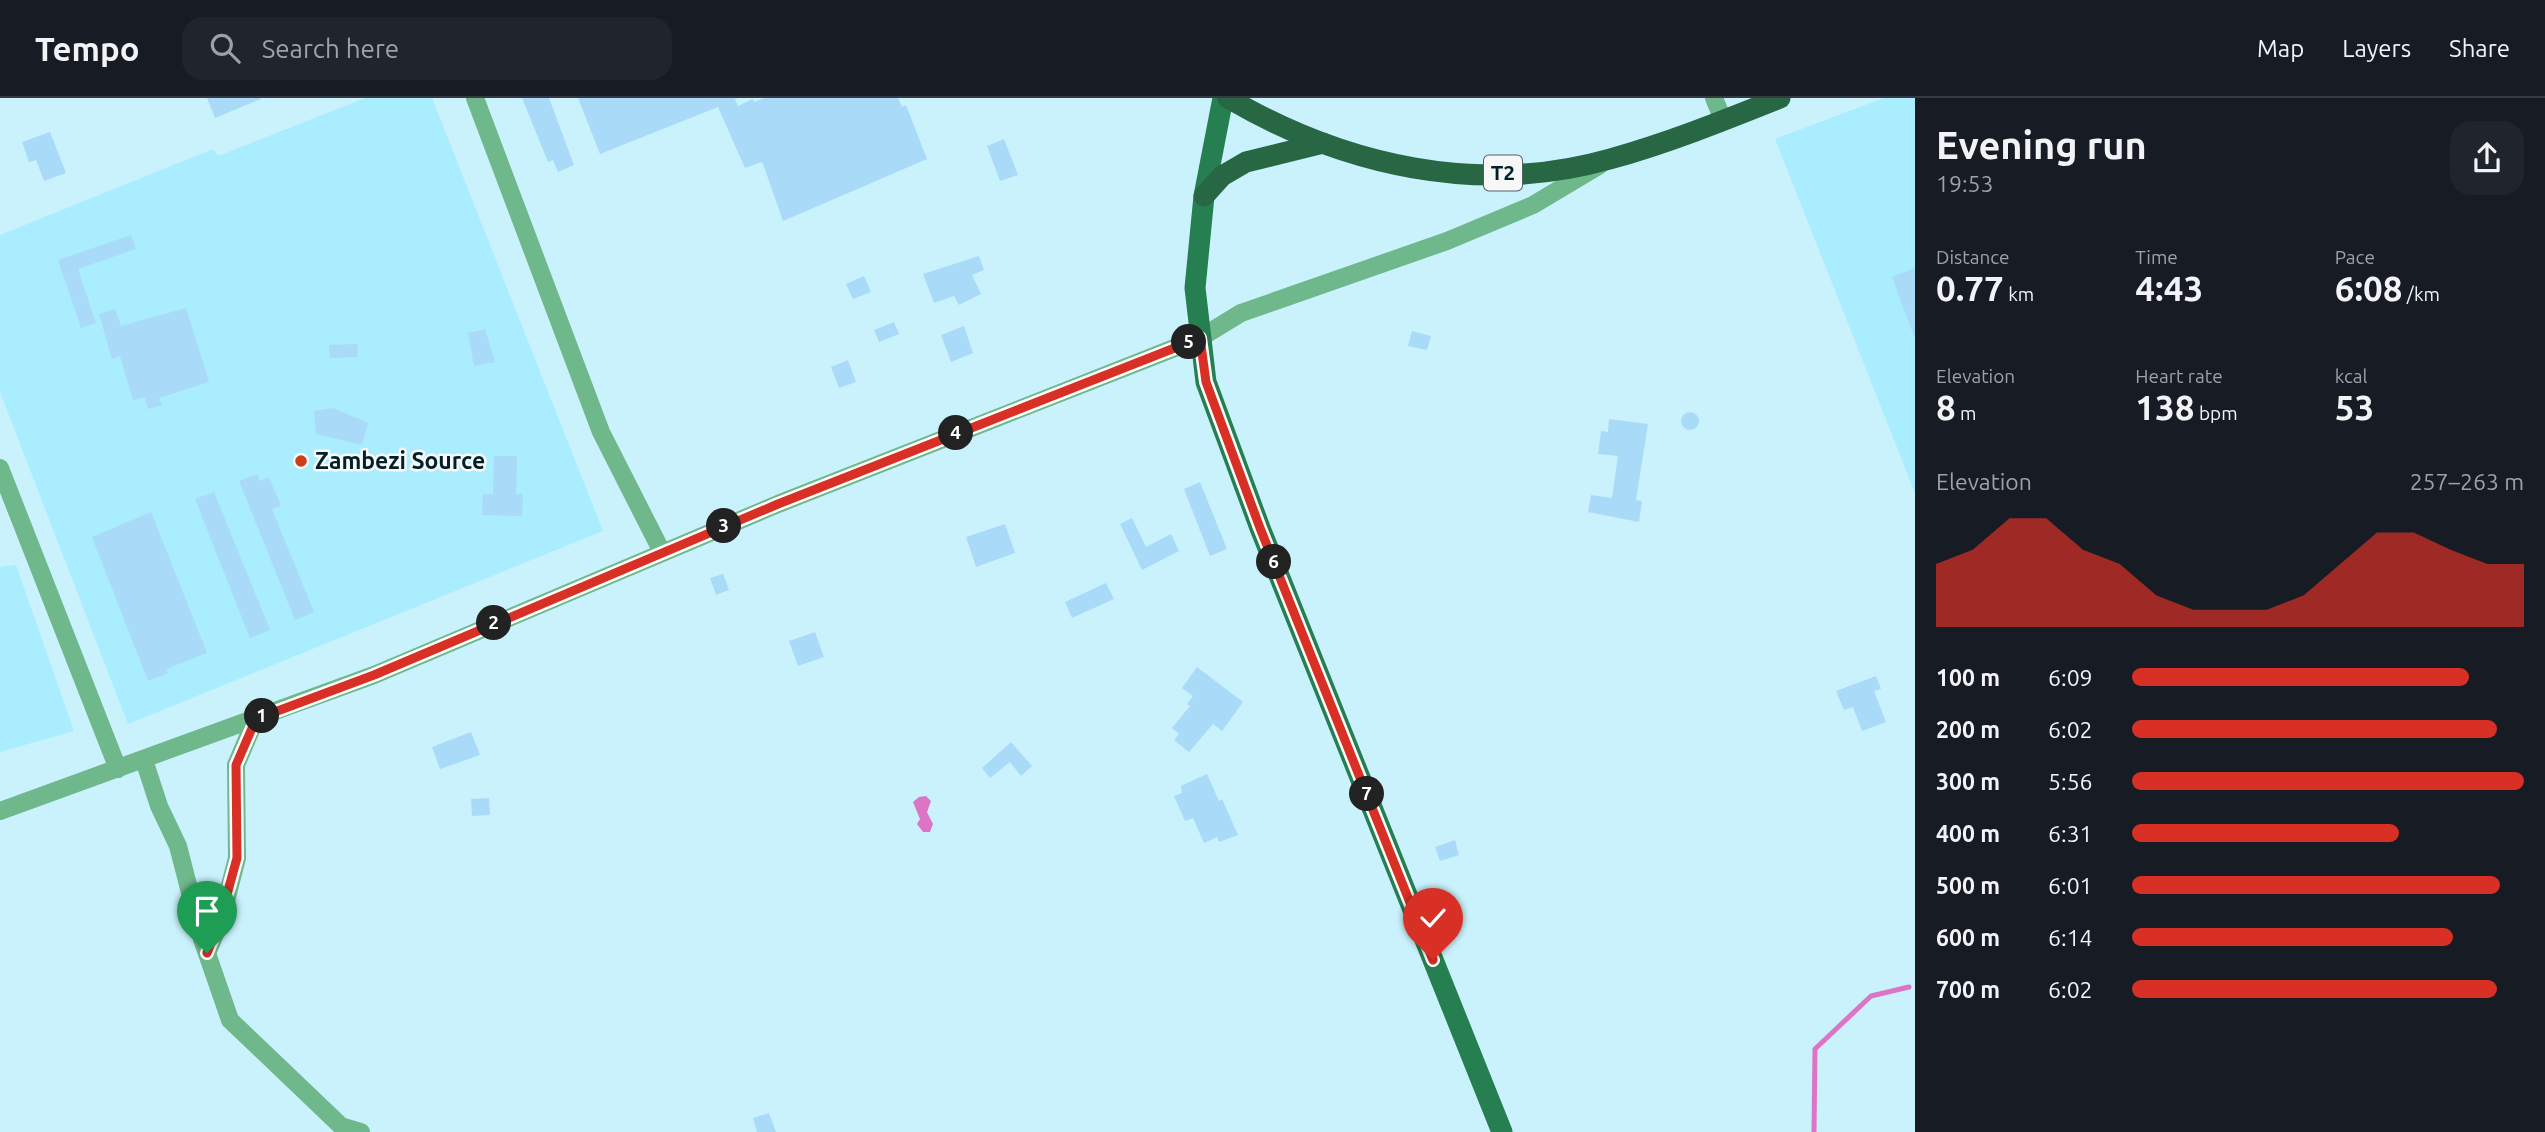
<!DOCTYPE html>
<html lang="en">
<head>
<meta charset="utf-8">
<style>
	body { margin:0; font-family:Ubuntu,sans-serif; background:#20242c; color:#f1f3f6; height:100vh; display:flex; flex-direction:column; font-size:26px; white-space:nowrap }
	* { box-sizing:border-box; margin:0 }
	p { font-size:23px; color:#9ea1a6 }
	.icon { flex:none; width:38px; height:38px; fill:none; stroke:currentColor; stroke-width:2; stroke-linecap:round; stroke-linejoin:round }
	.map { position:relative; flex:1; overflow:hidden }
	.sheet { display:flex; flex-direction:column; background:#171b24; width:630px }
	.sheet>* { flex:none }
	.pin { position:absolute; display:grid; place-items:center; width:60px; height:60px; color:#fff; margin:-72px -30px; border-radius:50% 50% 50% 0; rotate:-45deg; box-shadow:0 0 7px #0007 }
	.pin .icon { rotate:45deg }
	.km { position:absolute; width:35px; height:35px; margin:-18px; border-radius:50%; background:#222; color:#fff; font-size:19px; line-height:35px; text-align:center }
	.round { display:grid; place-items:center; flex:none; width:74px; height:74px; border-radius:21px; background:#20242c }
	.summary { display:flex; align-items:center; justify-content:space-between; height:119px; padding:0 21px }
	h1 { font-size:38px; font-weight:700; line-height:52px }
	.figures { display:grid; grid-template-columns:repeat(3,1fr); gap:10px; height:119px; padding:7px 21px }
	.figures div { display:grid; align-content:center }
	.figures b { font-size:35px; font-weight:700 }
	.figures small { font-size:19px; font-weight:400 }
	.figures p { font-size:19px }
	.chart { height:196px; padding:14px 21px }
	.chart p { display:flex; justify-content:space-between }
	.chart svg { width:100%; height:126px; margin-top:7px; fill:#d93025; opacity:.7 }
	ul { padding:0 21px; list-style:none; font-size:23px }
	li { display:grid; grid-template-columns:112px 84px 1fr; align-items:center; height:52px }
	li i { height:18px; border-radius:9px; background:#d93025 }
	header { display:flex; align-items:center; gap:42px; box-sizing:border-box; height:98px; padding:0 35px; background:#171b24; border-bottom:2px solid #363941 }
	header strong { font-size:33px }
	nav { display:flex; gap:38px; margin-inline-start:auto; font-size:24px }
	.search { width:490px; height:63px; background:#20242c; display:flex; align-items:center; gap:18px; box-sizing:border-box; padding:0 24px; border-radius:21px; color:#9ea1a6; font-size:26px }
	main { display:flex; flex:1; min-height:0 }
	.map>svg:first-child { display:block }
	.built { fill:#a9edfe }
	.water { fill:#dc75c6 }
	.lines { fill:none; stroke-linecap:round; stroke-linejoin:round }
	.stream { stroke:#dc75c6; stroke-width:5 }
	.building { fill:#a9daf8 }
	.minor { stroke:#6fb88b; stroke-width:18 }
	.major { stroke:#257f50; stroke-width:21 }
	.highway { stroke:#276743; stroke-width:21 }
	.route-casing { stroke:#fff; stroke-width:14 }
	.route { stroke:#d93025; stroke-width:9 }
	.poi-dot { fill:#c83f18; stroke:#f7f7f7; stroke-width:2.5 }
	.labels { text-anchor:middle; stroke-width:5; stroke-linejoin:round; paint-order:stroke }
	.shield { fill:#f7f7f7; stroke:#4a6168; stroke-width:2 }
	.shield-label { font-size:21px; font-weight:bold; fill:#00212a }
	.poi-label { font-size:23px; font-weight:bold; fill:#00212a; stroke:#f7f7f7; text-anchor:start }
</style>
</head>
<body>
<header>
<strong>Tempo</strong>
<div class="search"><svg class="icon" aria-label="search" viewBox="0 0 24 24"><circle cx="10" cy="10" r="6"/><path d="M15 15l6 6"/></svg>Search here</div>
<nav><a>Map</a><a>Layers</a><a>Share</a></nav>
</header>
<main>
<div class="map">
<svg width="1915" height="1034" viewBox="0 0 1915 1034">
	<rect width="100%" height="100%" fill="#caf2fd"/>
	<g class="built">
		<polygon points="365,0 432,0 603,433 128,626 0,294 0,137 213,51 218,58"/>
		<polygon points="1884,0 1915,0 1915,395 1775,41"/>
		<polygon points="16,467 74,633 0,654 0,469"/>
	</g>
	<polygon class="water" points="926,698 931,703 927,714 933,726 930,734 923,734 917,726 920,721 913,704 919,699"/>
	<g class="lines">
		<polyline class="stream" points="1814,1034 1815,951 1871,898 1909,889"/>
	</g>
	<g class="building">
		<polygon points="207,0 260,0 261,1 215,20"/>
		<polygon points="522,0 549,0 574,67 558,74 553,62 548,64"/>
		<polygon points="578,0 738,0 735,1 738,8 753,1 754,4 764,0 898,0 902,9 906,7 927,61 783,123 763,66 761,64 745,70 718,9 600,56"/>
		<polygon points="50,34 66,75 44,83 36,62 29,64 22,44"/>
		<polygon points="1004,41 1018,77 1000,83 987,48"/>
		<polygon points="131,137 136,151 78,171 96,225 81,230 58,162"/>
		<polygon points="979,158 984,172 972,177 981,196 959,207 954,198 934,205 923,176"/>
		<polygon points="1915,170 1915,238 1914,238 1892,179"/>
		<polygon points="864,178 871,194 853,201 846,186"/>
		<polygon points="186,210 209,284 159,300 162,307 148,311 145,299 133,302 120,258 112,261 99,216 115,211 121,228"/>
		<polygon points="894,224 899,236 879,244 874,232"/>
		<polygon points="964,228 973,255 951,264 941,237"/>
		<polygon points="485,231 495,264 474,268 468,235"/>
		<polygon points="1412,233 1431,238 1427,252 1408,248"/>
		<polygon points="357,246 358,259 330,260 329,247"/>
		<polygon points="848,262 856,284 839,290 831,269"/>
		<polygon points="333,310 368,325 362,347 316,336 314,313"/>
		<circle cx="1690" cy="323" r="9"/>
		<polygon points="1609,321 1648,326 1636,402 1642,403 1639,424 1588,414 1591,397 1612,400 1618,358 1598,356 1601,333 1608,334"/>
		<polygon points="494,358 517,358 516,396 523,396 522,418 482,417 483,396 493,396"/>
		<polygon points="257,376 260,383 269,379 281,408 272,411 314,514 295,522 239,383"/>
		<polygon points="1200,384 1227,451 1210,458 1184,391"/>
		<polygon points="214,394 270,532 250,540 195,401"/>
		<polygon points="151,414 207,555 166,571 168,575 148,583 92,439"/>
		<polygon points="1132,420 1146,449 1171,436 1179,453 1142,472 1120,426"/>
		<polygon points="1005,426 1015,455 976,469 966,439"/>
		<polygon points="723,476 729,492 716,497 710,480"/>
		<polygon points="1106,485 1114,501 1072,520 1065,504"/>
		<polygon points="815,534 824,559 798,568 789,543"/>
		<polygon points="1197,569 1243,604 1222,633 1213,626 1189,654 1174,642 1179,636 1172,630 1190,608 1187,606 1193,598 1182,590"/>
		<polygon points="1876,578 1881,591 1874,593 1886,624 1862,633 1853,609 1844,612 1836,593"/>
		<polygon points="471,634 480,657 440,671 432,649"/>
		<polygon points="1011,644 1032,668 1021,678 1010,664 990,680 982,670"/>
		<polygon points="1207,676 1219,703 1222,701 1238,737 1219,744 1217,739 1204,745 1193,720 1185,723 1174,698 1182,695 1181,688"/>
		<polygon points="489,700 490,717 472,718 471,701"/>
		<polygon points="1455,742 1459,757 1440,763 1435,749"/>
		<polygon points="769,1015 776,1034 757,1034 753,1020"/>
	</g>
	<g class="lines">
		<g class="minor">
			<polyline points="475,0 601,334 662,454"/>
			<polyline points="1714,0 1723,22"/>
			<polyline points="0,370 118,671"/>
			<polyline points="144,662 159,708 178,748 202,841 230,922 341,1028 361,1034"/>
			<polyline points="0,713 374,577 778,406 1200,240 1241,215 1447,143 1533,107 1600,67"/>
			<polyline points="207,855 221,822 237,760 236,667 256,620"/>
		</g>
		<polyline class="major" points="1223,0 1204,98 1195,190 1206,284 1260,430 1502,1034"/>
		<g class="highway">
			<path d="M1228,0C1344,68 1479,98 1610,61C1668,45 1725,22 1780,0"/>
			<polyline points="1204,98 1222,78 1246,64 1323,45"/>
		</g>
	</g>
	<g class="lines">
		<g class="route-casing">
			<polyline id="route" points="207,855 220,822 237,760 236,667 256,621 374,577 778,406 1200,240 1206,284 1260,430 1433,862"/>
		</g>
		<use href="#route" class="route"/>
	</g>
	<circle class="poi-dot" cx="301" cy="363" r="7"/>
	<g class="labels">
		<rect class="shield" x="1484" y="57.5" width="38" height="35" rx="5"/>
		<g class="shield-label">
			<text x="1503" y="82">T2</text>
		</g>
		<g class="poi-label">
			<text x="315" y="371">Zambezi Source</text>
		</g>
	</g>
</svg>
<div class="pin" style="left:207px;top:855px;background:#1e9e55"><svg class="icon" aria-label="arrive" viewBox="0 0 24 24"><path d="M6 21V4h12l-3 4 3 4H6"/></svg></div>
<div class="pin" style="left:1433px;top:862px;background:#d93025"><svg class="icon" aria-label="check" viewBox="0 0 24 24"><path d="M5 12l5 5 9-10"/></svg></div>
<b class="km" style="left:262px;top:618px">1</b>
<b class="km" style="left:494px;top:525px">2</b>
<b class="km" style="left:724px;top:428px">3</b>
<b class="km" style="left:956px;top:335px">4</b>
<b class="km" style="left:1189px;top:244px">5</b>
<b class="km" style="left:1274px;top:464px">6</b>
<b class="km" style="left:1367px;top:696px">7</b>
</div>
<section class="sheet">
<div class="summary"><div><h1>Evening run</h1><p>19:53</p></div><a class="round"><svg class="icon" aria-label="share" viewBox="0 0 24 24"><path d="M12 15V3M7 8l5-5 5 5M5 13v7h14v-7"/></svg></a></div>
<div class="figures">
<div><p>Distance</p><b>0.77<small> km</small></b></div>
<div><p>Time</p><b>4:43</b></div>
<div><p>Pace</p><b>6:08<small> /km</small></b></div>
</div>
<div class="figures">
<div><p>Elevation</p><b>8<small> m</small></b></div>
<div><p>Heart rate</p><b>138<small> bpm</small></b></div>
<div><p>kcal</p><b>53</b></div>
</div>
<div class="chart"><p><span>Elevation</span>257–263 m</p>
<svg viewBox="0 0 160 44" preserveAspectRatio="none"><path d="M0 44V22L10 17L20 6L30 6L40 17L50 22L60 33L70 38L80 38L90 38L100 33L110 22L120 11L130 11L140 17L150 22L160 22V44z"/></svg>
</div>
<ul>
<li><b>100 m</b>6:09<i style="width:86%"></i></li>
<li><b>200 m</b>6:02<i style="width:93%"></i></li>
<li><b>300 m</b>5:56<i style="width:100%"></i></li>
<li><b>400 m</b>6:31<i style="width:68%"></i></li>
<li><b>500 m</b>6:01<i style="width:94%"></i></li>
<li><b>600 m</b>6:14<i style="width:82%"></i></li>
<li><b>700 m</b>6:02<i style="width:93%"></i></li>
</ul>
</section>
</main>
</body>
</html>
